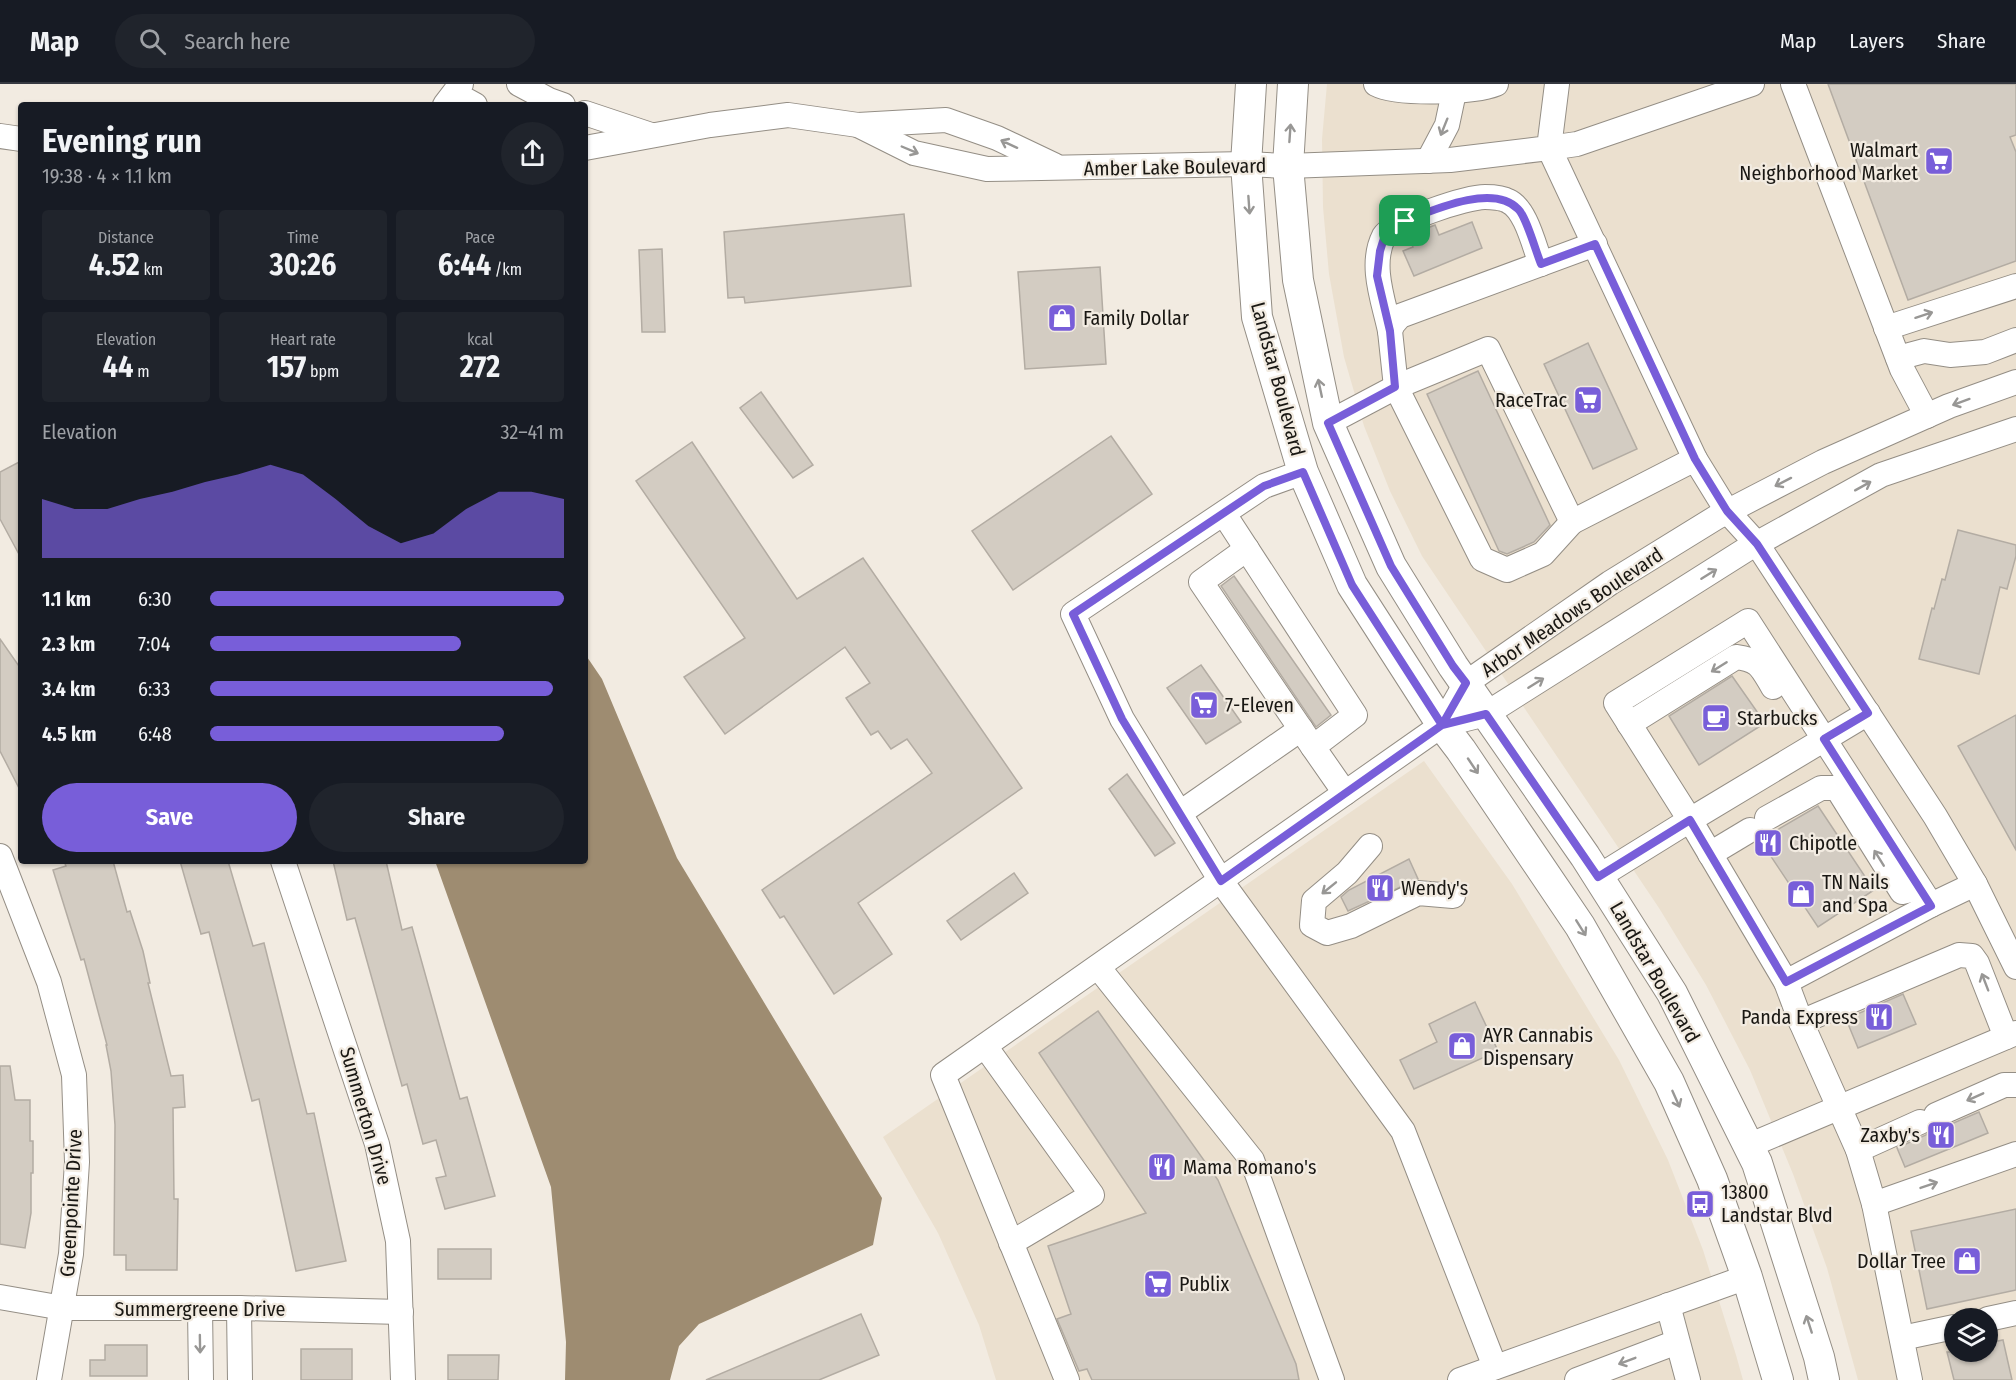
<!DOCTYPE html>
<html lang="en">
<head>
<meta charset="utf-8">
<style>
	body { margin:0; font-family:"Fira Sans Condensed",sans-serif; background:#20242c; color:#f1f3f6; height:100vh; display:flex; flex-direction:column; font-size:22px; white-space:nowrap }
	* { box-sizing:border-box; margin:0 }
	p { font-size:20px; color:#9ea1a6 }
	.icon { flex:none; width:33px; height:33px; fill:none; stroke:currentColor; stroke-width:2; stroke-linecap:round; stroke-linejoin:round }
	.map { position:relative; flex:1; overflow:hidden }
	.panel { position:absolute; left:18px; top:18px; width:570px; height:762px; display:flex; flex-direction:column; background:#171b24; border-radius:6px; box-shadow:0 2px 4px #0004 }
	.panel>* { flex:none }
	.fabs { position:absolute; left:1944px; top:1224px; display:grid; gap:12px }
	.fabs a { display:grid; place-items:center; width:54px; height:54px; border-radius:50%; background:#171b24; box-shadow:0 2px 4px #0004; font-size:30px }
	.pin { position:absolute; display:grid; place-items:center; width:51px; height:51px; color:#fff; margin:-26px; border-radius:12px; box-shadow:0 3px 9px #0006 }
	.round { display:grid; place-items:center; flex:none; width:63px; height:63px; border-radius:32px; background:#20242c }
	.head { display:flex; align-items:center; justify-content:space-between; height:102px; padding:0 24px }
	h1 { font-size:33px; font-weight:700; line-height:45px }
	.figures { display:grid; grid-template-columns:repeat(3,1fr); gap:9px; height:102px; padding:6px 24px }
	.figures div { display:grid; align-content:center; border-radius:6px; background:#20242c; text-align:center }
	.figures b { font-size:30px; font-weight:700 }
	.figures small { font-size:16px; font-weight:400 }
	.figures p { font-size:16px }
	.chart { height:168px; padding:12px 24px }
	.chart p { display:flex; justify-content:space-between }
	.chart svg { width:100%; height:108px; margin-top:6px; fill:#785ed9; opacity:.7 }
	.cta { display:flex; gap:12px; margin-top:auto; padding:12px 24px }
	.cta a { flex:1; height:69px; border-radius:36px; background:#785ed9; color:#fff; font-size:24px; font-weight:700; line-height:69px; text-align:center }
	.cta a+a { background:#20242c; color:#f1f3f6 }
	ul { padding:0 24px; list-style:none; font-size:20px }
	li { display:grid; grid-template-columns:96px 72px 1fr; align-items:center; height:45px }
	li i { height:15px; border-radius:8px; background:#785ed9 }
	header { display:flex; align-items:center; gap:36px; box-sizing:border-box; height:84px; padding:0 30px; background:#171b24; border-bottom:2px solid #363941 }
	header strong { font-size:28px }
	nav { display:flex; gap:33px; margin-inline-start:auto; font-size:21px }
	.search { width:420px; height:54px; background:#20242c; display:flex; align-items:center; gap:15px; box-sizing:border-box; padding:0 21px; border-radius:33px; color:#9ea1a6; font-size:22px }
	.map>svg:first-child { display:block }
	.built { fill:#ebe0cf; fill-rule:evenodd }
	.water { fill:#9e8c71 }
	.building { fill:#d3ccc2; stroke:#b3aca3; stroke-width:1.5 }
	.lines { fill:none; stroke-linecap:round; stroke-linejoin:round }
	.minor-casing { stroke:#948e85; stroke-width:26 }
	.major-casing { stroke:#948e85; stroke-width:32 }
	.minor { stroke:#fff; stroke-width:24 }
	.major { stroke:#fff; stroke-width:30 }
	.oneway { stroke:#989795 }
	.route-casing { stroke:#fff; stroke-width:12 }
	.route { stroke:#785ed9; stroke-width:8 }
	.labels { text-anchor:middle; stroke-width:4.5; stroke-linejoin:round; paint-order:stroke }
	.poi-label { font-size:20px; fill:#191713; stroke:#f2ebe1; text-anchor:start }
	.street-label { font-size:20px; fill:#191713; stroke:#f2ebe1 }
</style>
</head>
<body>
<header>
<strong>Map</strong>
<div class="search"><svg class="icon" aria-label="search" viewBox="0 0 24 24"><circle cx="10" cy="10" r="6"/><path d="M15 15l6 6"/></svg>Search here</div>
<nav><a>Map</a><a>Layers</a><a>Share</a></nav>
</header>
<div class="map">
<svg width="2016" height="1296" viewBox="0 0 2016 1296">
	<rect width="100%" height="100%" fill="#f2ebe1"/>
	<g class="built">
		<path d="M1327,0H2016V1296H1858L1827,1184L1793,1090L1750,986L1706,901L1659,824L1422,472L1390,407L1364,342L1344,273L1329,190L1323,123L1322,55ZM1954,1234H1988V1268H1954Z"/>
		<polygon points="1424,677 1512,800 1619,976 1668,1076 1703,1166 1736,1271 1743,1296 996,1296 979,1241 938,1149 883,1053"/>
	</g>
	<polygon class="water" points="585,570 602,595 677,774 882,1114 873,1161 699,1240 679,1262 670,1296 565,1296 566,1258 551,1103 435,777 585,777"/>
	<g class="building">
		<polygon points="1828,0 2016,0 2016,51 2010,53 2016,68 2016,177 1908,216"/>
		<polygon points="904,130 911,202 745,219 744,213 728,214 724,148"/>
		<polygon points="1472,138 1482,164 1414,192 1403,167 1413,163 1411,158 1418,155 1415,149 1435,141 1439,151"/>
		<polygon points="662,165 665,248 642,248 639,166"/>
		<polygon points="1100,183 1106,280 1025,285 1018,188"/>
		<polygon points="1588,259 1637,365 1593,385 1544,280"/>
		<polygon points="1478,287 1550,441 1534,458 1507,470 1499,467 1427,310"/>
		<polygon points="761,308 813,381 793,394 740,324"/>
		<polygon points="1111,352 1152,410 1013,506 972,447"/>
		<polygon points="692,358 797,515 863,474 1022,704 858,819 892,870 834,910 784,832 780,834 762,806 932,689 907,655 891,665 878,647 871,651 846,614 870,599 845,563 725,650 684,593 745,554 636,397"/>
		<polygon points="21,377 21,474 0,435 0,388"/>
		<polygon points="1958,446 2016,461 2016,472 2007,505 2000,503 1979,590 1919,575 1932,524 1934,525 1942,495 1945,496"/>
		<polygon points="1234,492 1331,631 1316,643 1221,502"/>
		<polygon points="0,555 21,585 21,708 0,667"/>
		<polygon points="1201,581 1241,638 1206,660 1167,604"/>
		<polygon points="1732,592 1765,639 1699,681 1669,632"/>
		<polygon points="2016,631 2016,766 1958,662"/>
		<polygon points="1127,690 1175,759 1155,772 1109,705"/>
		<polygon points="1818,722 1874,806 1818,843 1760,756"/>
		<polygon points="1409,775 1418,795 1348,827 1341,813 1349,806"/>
		<polygon points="64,777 113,777 127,828 130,827 143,867 150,899 148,899 171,992 183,991 185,1023 173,1024 174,1115 178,1115 177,1186 126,1186 126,1171 114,1171 115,1041 111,987 106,961 107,961 84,875 81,876 53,786 66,782"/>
		<polygon points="180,777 228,777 253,862 264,859 307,1030 314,1029 346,1177 296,1187 259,1015 252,1017 209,848 201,850"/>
		<polygon points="333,777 386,777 402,846 412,843 460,1015 467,1013 495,1112 445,1125 436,1094 446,1092 436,1056 423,1060 407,1000 402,1002 355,834 347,836"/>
		<polygon points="1014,789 1028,809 961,856 947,837"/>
		<polygon points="1903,910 1916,940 1858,964 1846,935"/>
		<polygon points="1475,918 1498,967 1414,1005 1400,976 1437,958 1429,940"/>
		<polygon points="1098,927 1218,1096 1296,1280 1299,1296 1092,1296 1087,1285 1079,1287 1057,1235 1071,1230 1048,1162 1146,1129 1039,969"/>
		<polygon points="0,982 10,982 15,1016 30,1016 30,1057 33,1057 33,1089 31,1089 31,1129 25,1164 0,1160"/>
		<polygon points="1979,1028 1988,1049 1905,1083 1897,1064 1926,1051 1932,1044 1942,1044"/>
		<polygon points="2016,1125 2016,1206 1927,1225 1911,1147"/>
		<rect x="438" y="1165" width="53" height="30"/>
		<polygon points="861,1230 879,1271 819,1296 706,1296"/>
		<polygon points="2003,1256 2012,1296 1954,1296 1947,1268 1988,1268 1988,1259"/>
		<polygon points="105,1261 147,1261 147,1292 90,1292 90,1276 105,1276"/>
		<rect x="301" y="1265" width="51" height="31"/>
		<polygon points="448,1271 499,1271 498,1296 448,1296"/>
	</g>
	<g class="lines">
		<g class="minor-casing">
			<g id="minor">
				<polyline points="519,0 549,16 563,21"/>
				<path d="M1376,0C1397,11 1474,9 1496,0"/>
				<polyline points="1793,0 1902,285 1927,332"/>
				<polyline points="455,10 475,21"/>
				<polyline points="445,21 461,0"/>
				<polyline points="585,29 651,51"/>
				<polyline points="858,41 914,69 987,85 1246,80 1288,82 1450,76 1549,64 1557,0"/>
				<polyline points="0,52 21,55"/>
				<polyline points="585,64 710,41 788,31 858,41 946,36 997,54 1054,81"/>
				<polyline points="1428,77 1447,41 1454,8"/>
				<polyline points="1886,244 2016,202"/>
				<path d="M1390,247C1384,218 1369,181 1384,152C1393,137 1467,113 1485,113C1491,113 1503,114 1508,117C1526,125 1534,162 1541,180"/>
				<polyline points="1898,274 1924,267 1950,271 1985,268 2016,256"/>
				<polyline points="1328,339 1396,303 1488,265 1572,438 1695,375 1727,427 1757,460 1935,732 1975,800 2016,883"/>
				<polyline points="1695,375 1549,64 1577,60 1752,0"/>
				<polyline points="1303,388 1264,402 1073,530 1122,635 1221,797 1403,1047 1495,1283"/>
				<polyline points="1224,430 1355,631 1313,663 1345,709"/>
				<polyline points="1572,438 1543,470 1507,486 1482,475 1396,303 1390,247 1393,240 1400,232 1595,160"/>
				<polyline points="1247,465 1201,498 1313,663"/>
				<path d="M1629,640L1736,573C1760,576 1761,583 1773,603"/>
				<polyline points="1442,641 1466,599 1610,499 1717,433 1823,378 1949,322 2016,298"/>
				<polyline points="1180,729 1301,645"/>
				<polyline points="1767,734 1821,704 1837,704 1902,808 1919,804"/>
				<polyline points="1370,762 1347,789 1314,817 1312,841 1327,849 1351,842 1418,809 1453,812"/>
				<polyline points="1710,770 1750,746"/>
				<polyline points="0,772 49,898 74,991 77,1078 71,1170 49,1296"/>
				<polyline points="283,777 377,1060 398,1157 403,1296"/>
				<polyline points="1598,793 1690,736 1616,619 1748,537 1931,821 1786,898 1690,736 1868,629"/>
				<polyline points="1931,821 1975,800"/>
				<polyline points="1098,883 1252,1076 1332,1296"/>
				<polyline points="1786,898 1801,938 1858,1066 1874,1120 1910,1296"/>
				<polyline points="1801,938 1959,871 1972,872 1977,879 2006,953"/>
				<polyline points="985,962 1092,1111 1011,1159"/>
				<polyline points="1936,1031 2004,1001 2016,1001"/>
				<polyline points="1748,1062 2016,949"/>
				<polyline points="1858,1066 1920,1038"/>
				<polyline points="1874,1120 2016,1070"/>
				<polyline points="0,1213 63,1224 239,1224 401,1228"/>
				<polyline points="1668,1221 1688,1296"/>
				<polyline points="200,1224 201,1296"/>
				<polyline points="239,1224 240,1296"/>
				<polyline points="1988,1235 2016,1229"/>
				<polyline points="1902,1254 1954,1243"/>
				<polyline points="1067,1296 943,991 1442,641 1486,630 1747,465 1881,391 2016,345"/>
				<polyline points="1460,1296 1747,1193"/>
				<polyline points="1577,1296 1677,1258"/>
			</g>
		</g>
		<g class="major-casing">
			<g id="major">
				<polyline points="1251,0 1246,80 1257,233 1303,388 1352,501 1442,641 1461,666 1580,842 1669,998 1712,1095 1747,1193 1778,1296"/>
				<polyline points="1293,0 1288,82 1298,196 1328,339 1391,482 1453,582 1585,772 1672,909 1757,1079 1819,1273 1824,1296"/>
			</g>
		</g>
		<use href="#minor" class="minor"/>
		<use href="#major" class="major"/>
	</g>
	<defs><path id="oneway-shaft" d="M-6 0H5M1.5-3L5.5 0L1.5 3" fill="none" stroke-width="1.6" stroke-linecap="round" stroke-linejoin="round" transform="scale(1.5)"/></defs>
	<g class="oneway">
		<use href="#oneway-shaft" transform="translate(1444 43) rotate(112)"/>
		<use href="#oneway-shaft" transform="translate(1290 49) rotate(-86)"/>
		<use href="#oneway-shaft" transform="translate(1009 60) rotate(-155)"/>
		<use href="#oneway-shaft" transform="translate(910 66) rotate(23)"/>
		<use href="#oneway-shaft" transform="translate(1249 121) rotate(86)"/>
		<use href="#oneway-shaft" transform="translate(1924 231) rotate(-18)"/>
		<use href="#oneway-shaft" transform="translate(1320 304) rotate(-102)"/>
		<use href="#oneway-shaft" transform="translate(1961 318) rotate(160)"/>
		<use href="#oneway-shaft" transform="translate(1783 398) rotate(153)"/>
		<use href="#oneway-shaft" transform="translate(1863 402) rotate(-29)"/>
		<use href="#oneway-shaft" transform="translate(1709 490) rotate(-32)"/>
		<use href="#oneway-shaft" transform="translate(1719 583) rotate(148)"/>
		<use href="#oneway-shaft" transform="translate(1536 599) rotate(-32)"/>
		<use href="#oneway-shaft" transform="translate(1473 682) rotate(56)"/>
		<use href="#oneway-shaft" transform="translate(1879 774) rotate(-122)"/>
		<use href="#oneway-shaft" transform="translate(1329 804) rotate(141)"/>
		<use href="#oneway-shaft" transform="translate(1581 844) rotate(58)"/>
		<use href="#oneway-shaft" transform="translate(1985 898) rotate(-111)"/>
		<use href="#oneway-shaft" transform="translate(1975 1013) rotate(156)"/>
		<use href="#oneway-shaft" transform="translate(1676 1015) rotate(66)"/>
		<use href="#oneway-shaft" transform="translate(1929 1101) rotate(-19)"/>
		<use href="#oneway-shaft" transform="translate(1809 1240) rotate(-108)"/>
		<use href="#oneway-shaft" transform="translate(200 1260) rotate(89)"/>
		<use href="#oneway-shaft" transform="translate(1627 1277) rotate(159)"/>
	</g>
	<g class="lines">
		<g class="route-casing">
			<path id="route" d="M1405,137L1385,151L1380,167L1377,192L1390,247L1395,303L1328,339L1391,482L1453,582L1466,599L1442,641L1221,797L1122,635L1073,530L1264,402L1303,388L1352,501L1442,641L1486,630L1598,793L1690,736L1786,898L1931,822L1824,655L1868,629L1757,460L1727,427L1695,375L1595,160L1541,180C1536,168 1526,132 1518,125C1493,99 1433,126 1405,137"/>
		</g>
		<use href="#route" class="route"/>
	</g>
	<defs>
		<g id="supermarket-square" transform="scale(1.5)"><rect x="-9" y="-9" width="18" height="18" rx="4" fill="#785ed9" stroke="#f2ebe1"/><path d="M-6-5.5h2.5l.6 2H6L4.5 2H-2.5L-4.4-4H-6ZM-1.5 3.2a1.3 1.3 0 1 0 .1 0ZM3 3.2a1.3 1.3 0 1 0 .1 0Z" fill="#fff"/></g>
		<g id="shop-square" transform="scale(1.5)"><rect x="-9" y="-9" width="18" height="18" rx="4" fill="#785ed9" stroke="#f2ebe1"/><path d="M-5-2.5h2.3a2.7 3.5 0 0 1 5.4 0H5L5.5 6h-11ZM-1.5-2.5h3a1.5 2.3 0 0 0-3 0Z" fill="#fff"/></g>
		<g id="cafe-square" transform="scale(1.5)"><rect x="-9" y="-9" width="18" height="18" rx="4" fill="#785ed9" stroke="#f2ebe1"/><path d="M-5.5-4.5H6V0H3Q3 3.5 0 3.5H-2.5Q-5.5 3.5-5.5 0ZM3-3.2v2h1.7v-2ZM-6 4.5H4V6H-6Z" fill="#fff"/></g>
		<g id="restaurant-square" transform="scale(1.5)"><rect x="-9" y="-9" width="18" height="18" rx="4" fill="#785ed9" stroke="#f2ebe1"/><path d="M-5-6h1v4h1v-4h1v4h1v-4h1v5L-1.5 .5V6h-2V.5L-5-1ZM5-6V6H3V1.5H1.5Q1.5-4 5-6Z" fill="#fff"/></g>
		<g id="bus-square" transform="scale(1.5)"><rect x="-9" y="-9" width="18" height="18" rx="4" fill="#785ed9" stroke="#f2ebe1"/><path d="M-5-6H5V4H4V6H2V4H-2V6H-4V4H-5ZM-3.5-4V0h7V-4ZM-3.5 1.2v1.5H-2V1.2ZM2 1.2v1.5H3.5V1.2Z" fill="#fff"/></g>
	</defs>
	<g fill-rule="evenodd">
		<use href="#supermarket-square" x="1939" y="77"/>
		<use href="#shop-square" x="1062" y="234"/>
		<use href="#supermarket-square" x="1588" y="316"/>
		<use href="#supermarket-square" x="1204" y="621"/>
		<use href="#cafe-square" x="1716" y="634"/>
		<use href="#restaurant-square" x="1768" y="759"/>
		<use href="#restaurant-square" x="1380" y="804"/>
		<use href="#shop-square" x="1801" y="810"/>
		<use href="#restaurant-square" x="1879" y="933"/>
		<use href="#shop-square" x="1462" y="962"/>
		<use href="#restaurant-square" x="1941" y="1051"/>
		<use href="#restaurant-square" x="1162" y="1083"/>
		<use href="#bus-square" x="1700" y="1120"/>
		<use href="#shop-square" x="1967" y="1177"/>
		<use href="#supermarket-square" x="1158" y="1200"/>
	</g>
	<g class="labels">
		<g class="poi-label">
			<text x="1918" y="73" text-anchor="end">Walmart<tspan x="1918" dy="23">Neighborhood Market</tspan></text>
			<text x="1083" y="241">Family Dollar</text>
			<text x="1567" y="323" text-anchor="end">RaceTrac</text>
			<text x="1225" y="628">7-Eleven</text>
			<text x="1737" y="641">Starbucks</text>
			<text x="1789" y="766">Chipotle</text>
			<text x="1822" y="805">TN Nails<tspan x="1822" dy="23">and Spa</tspan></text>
			<text x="1401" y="811">Wendy's</text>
			<text x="1858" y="940" text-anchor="end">Panda Express</text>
			<text x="1483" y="958">AYR Cannabis<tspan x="1483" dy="23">Dispensary</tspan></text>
			<text x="1920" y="1058" text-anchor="end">Zaxby's</text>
			<text x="1183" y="1090">Mama Romano's</text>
			<text x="1721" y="1115">13800<tspan x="1721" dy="23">Landstar Blvd</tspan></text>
			<text x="1946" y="1184" text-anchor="end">Dollar Tree</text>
			<text x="1179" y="1207">Publix</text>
		</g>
		<g class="street-label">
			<text transform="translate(1175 83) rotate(-1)" y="7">Amber Lake Boulevard</text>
			<text transform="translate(1278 295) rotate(75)" y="7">Landstar Boulevard</text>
			<text transform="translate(1572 528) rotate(-34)" y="7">Arbor Meadows Boulevard</text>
			<text transform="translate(1655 888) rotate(60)" y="7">Landstar Boulevard</text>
			<text transform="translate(366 1032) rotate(74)" y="7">Summerton Drive</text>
			<text transform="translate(71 1119) rotate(-87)" y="7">Greenpointe Drive</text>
			<text x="200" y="1232">Summergreene Drive</text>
		</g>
	</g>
</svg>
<div class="fabs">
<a><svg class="icon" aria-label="layers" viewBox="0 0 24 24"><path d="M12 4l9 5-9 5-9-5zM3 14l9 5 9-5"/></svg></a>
</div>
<div class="pin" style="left:1405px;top:137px;background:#1e9e55"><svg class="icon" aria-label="arrive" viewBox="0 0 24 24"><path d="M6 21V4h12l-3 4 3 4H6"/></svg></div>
<section class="panel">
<div class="head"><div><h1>Evening run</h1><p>19:38 · 4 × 1.1 km</p></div><a class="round"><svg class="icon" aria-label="share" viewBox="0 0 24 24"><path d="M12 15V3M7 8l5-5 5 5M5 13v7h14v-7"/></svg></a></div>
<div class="figures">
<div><p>Distance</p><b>4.52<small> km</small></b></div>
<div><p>Time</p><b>30:26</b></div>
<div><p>Pace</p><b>6:44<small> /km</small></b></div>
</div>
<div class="figures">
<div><p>Elevation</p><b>44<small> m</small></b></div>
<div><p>Heart rate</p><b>157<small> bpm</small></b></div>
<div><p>kcal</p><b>272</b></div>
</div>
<div class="chart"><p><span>Elevation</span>32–41 m</p>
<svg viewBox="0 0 160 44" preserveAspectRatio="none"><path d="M0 44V20L10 24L20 24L30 20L40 17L50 13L60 10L70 6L80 10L90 20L100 31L110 38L120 34L130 24L140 17L150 17L160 20V44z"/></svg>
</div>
<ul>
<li><b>1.1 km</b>6:30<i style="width:100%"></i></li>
<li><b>2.3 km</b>7:04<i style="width:71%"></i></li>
<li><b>3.4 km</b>6:33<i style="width:97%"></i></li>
<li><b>4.5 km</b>6:48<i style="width:83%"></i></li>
</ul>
<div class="cta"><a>Save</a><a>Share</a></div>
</section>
</div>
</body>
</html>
